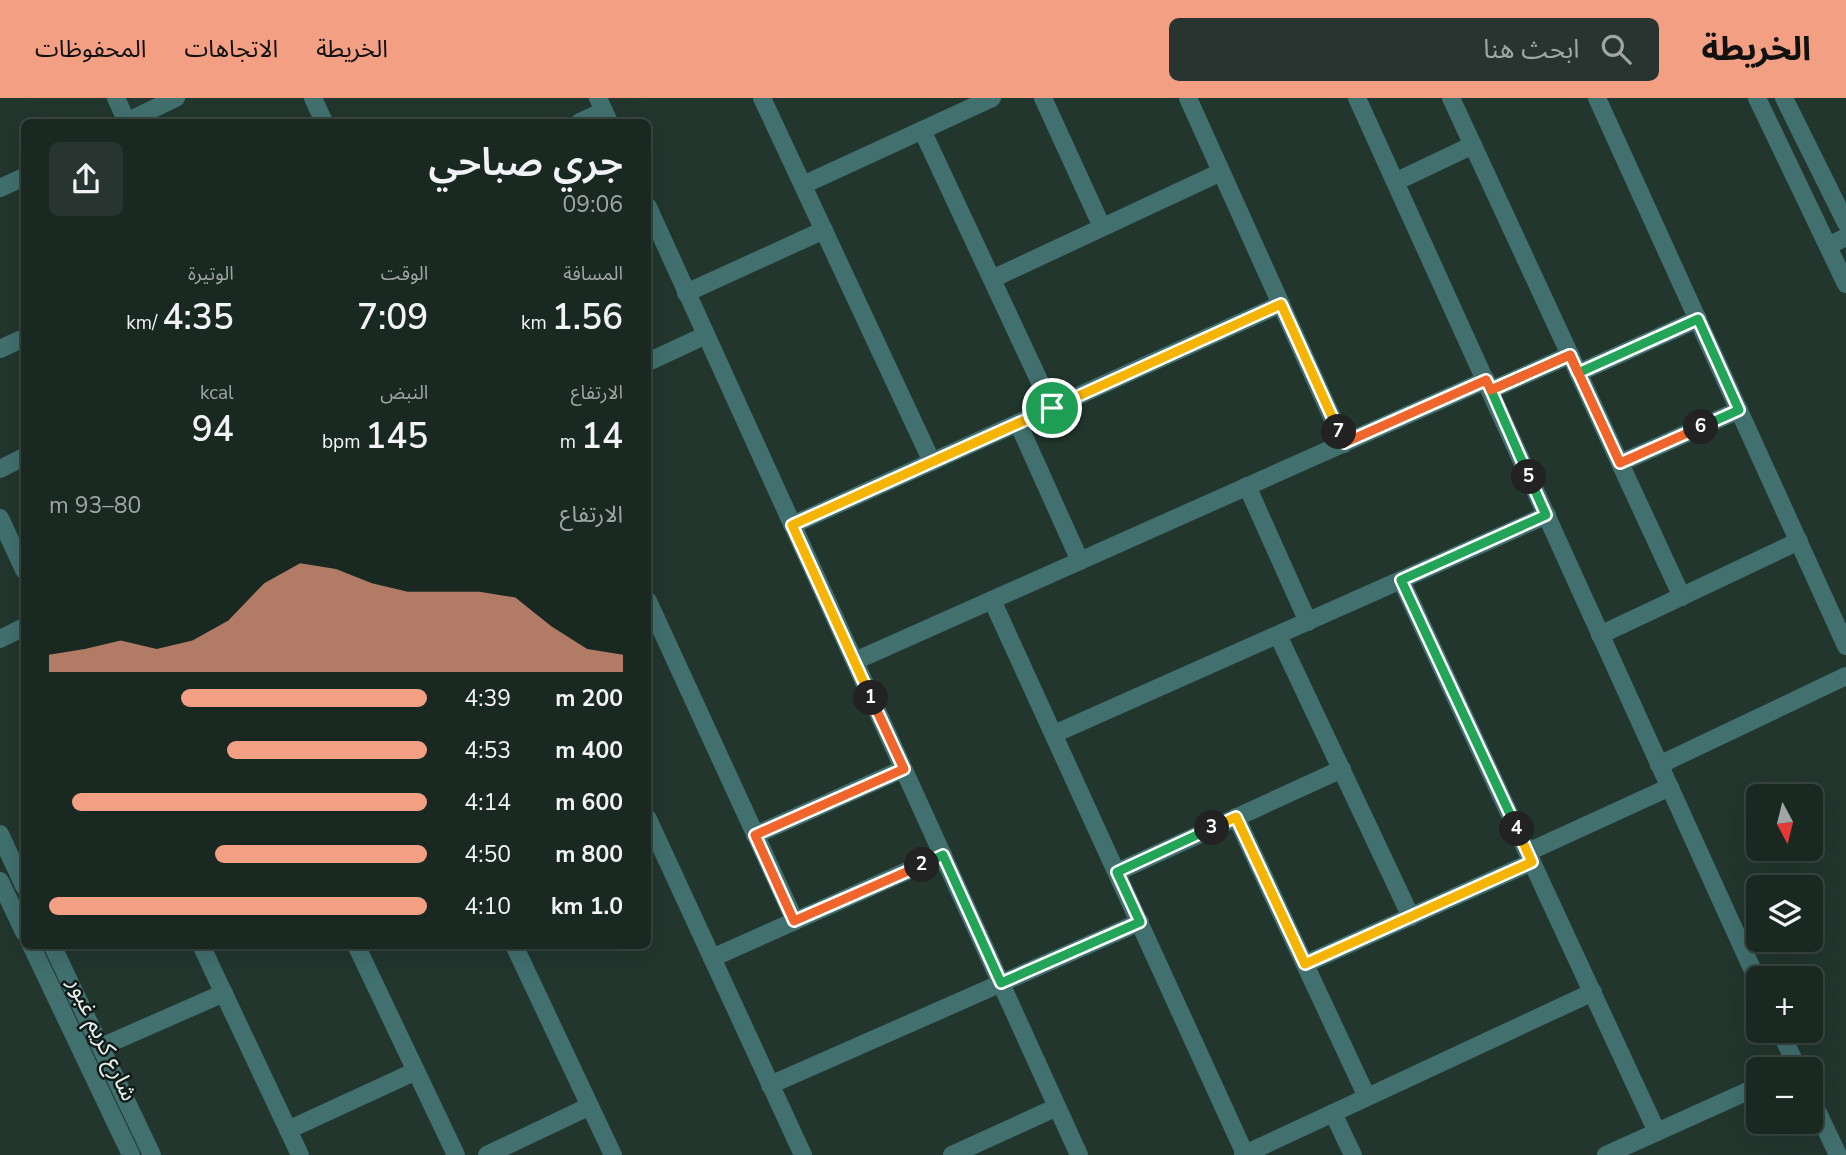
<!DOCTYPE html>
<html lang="ar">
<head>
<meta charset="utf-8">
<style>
	body { margin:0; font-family:"Nunito Sans","Noto Sans Arabic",sans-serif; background:#27342f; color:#f1f3f6; direction:rtl; height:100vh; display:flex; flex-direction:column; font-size:26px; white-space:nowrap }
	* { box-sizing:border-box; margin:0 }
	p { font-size:23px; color:#9fa6a5 }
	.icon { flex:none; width:38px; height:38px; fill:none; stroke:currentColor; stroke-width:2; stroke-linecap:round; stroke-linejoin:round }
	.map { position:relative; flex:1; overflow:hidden; direction:ltr }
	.drawer { position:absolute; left:21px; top:21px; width:630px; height:830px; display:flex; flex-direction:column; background:#1a2822; border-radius:10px; box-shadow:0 7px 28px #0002,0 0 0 2px #384440; direction:rtl }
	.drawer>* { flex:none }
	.needle { width:46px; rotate:173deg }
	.fabs { position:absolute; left:1746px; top:686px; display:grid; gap:14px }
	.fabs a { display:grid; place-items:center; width:77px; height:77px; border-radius:10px; background:#1a2822; box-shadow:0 7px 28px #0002,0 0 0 2px #384440; font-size:35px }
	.pin { position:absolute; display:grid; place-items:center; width:60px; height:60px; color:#fff; margin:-30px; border:4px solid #fff; border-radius:50%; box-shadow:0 2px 7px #0007 }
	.km { position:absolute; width:35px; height:35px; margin:-18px; border-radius:50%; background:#222; color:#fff; font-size:19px; line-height:35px; text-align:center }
	.round { display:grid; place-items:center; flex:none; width:74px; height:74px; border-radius:10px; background:#27342f }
	.summary { display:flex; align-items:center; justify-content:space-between; height:119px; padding:0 28px }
	h1 { font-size:38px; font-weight:600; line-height:52px }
	.metrics { display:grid; grid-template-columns:repeat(3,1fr); gap:10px; height:119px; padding:7px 28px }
	.metrics div { display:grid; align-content:center }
	.metrics b { font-size:35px; font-weight:600 }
	.metrics small { font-size:19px; font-weight:400 }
	.metrics p { font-size:19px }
	.chart { height:196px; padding:14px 28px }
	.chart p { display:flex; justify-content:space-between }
	.chart svg { width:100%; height:126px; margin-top:7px; fill:#f39f84; opacity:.7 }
	ul { padding:0 28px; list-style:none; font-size:23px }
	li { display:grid; grid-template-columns:112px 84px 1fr; align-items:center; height:52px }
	li i { height:18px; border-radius:9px; background:#f39f84 }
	header { display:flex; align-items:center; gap:42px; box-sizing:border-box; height:98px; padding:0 35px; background:#f39f84; color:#111 }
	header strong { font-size:33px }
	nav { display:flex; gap:38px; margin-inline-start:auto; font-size:24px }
	.search { width:490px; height:63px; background:#27342f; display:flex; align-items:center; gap:18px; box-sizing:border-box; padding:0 24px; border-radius:10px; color:#9fa6a5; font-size:26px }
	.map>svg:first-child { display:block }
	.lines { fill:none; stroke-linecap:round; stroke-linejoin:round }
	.minor { stroke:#41706f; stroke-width:18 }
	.split-1-casing { stroke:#fff; stroke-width:14 }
	.split-2-casing { stroke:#fff; stroke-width:14 }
	.split-3-casing { stroke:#fff; stroke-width:14 }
	.split-4-casing { stroke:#fff; stroke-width:14 }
	.split-5-casing { stroke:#fff; stroke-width:14 }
	.split-6-casing { stroke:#fff; stroke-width:14 }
	.split-7-casing { stroke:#fff; stroke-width:14 }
	.split-8-casing { stroke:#fff; stroke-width:14 }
	.split-1 { stroke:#f5b400; stroke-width:9 }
	.split-2 { stroke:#f0652b; stroke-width:9 }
	.split-3 { stroke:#22a559; stroke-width:9 }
	.split-4 { stroke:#f5b400; stroke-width:9 }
	.split-5 { stroke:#22a559; stroke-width:9 }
	.split-6 { stroke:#22a559; stroke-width:9 }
	.split-7 { stroke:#f0652b; stroke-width:9 }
	.split-8 { stroke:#f5b400; stroke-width:9 }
	.labels { text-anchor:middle; stroke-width:5; stroke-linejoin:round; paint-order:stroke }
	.street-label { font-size:23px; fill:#e6f2ed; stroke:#121b18 }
</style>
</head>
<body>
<header>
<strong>الخريطة</strong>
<div class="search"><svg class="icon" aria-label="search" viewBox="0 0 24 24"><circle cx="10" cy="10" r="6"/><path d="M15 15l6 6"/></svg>ابحث هنا</div>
<nav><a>الخريطة</a><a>الاتجاهات</a><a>المحفوظات</a></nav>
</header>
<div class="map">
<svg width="1846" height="1057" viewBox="0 0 1846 1057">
	<rect width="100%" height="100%" fill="#22362e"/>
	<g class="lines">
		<g class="minor">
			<polyline points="116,0 127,24"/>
			<polyline points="313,0 324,24"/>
			<polyline points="598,0 609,24"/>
			<polyline points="762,0 932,364"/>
			<polyline points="1043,0 1102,129"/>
			<polyline points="1188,0 1344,346"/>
			<polyline points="1357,0 1759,886"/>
			<polyline points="1451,0 1682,499"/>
			<polyline points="1597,0 1846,548"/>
			<polyline points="1757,0 1846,186"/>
			<polyline points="1784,0 1846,125"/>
			<polyline points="126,24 176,0"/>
			<polyline points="580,24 604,13"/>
			<polyline points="922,32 1052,310"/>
			<polyline points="1395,84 1473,47"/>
			<polyline points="803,87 992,0"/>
			<polyline points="0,90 24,79"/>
			<polyline points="648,109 1079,1057"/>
			<polyline points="1828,148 1846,139"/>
			<polyline points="992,181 1221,74"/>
			<polyline points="686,195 824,132"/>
			<polyline points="0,251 24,240"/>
			<polyline points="648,264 706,237"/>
			<polyline points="1578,275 1698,221"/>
			<polyline points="1491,292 1570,257"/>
			<polyline points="1018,325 1080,463"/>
			<polyline points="1620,365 1739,312"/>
			<polyline points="0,371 24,359"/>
			<polyline points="1247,388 1308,524"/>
			<polyline points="0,420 24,472"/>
			<polyline points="792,427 1281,206"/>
			<polyline points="1401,482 1657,1034"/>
			<polyline points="992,502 1245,1056"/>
			<polyline points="648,503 795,823"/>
			<polyline points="1278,537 1411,819"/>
			<polyline points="1600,537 1799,443"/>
			<polyline points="0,541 24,529"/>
			<polyline points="855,563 1486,282"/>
			<polyline points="1054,636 1547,417"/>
			<polyline points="1659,667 1846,578"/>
			<polyline points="1236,719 1367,999"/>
			<polyline points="648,721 803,1057"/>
			<polyline points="0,736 24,788"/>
			<polyline points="755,737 903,671"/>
			<polyline points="1528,754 1670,689"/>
			<polyline points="1117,774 1342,671"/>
			<polyline points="0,783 24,834"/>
			<polyline points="31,847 131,1057"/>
			<polyline points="52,847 152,1057"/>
			<polyline points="201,847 300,1057"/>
			<polyline points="356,847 456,1057"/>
			<polyline points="514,847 613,1057"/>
			<polyline points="712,860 943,757"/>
			<polyline points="1305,866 1532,764"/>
			<polyline points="1780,933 1798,971"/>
			<polyline points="101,949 224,895"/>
			<polyline points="770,987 1140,824"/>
			<polyline points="1811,1000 1838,1057"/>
			<polyline points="1333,1015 1353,1057"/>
			<polyline points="288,1032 416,973"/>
			<polyline points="487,1057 590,1008"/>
			<polyline points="952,1057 1057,1009"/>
			<polyline points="1243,1057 1593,894"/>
			<polyline points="1606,1057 1759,988"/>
		</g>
	</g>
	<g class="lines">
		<g class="split-1-casing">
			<polyline id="split-1" points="871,600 792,427 1052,310"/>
		</g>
		<g class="split-2-casing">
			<polyline id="split-2" points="871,600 904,671 755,737 794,823 922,767"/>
		</g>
		<g class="split-3-casing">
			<polyline id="split-3" points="922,767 943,757 1001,885 1140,824 1117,774 1212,730"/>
		</g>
		<g class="split-4-casing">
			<polyline id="split-4" points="1212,730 1236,719 1305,866 1532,764 1517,731"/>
		</g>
		<g class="split-5-casing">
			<polyline id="split-5" points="1517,731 1401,482 1546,417 1529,379"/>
		</g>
		<g class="split-6-casing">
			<polyline id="split-6" points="1529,379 1491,292 1570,257 1578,275 1698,221 1739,312 1701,329"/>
		</g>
		<g class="split-7-casing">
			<polyline id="split-7" points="1339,334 1344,345 1486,282 1491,292 1570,257 1620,365 1701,329"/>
		</g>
		<g class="split-8-casing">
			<polyline id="split-8" points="1052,310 1281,206 1339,334"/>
		</g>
		<use href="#split-1" class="split-1"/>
		<use href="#split-2" class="split-2"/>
		<use href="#split-3" class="split-3"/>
		<use href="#split-4" class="split-4"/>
		<use href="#split-5" class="split-5"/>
		<use href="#split-6" class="split-6"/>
		<use href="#split-7" class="split-7"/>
		<use href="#split-8" class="split-8"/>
	</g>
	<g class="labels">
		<g class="street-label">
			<text transform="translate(103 941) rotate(65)" y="8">شارع كريم غبور</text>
		</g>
	</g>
</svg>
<div class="fabs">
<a><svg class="needle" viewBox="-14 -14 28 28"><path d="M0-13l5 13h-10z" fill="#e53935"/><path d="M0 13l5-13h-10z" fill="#9fa6a5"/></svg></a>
<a><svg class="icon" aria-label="layers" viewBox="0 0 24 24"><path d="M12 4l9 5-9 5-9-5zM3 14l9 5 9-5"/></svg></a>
<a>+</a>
<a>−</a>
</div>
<div class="pin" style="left:1052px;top:310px;background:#1e9e55"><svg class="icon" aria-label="arrive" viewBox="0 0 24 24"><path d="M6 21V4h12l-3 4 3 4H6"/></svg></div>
<b class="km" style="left:871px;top:600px">1</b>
<b class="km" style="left:922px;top:767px">2</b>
<b class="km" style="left:1212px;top:730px">3</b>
<b class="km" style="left:1517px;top:731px">4</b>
<b class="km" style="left:1529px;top:379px">5</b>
<b class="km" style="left:1701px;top:329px">6</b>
<b class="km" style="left:1339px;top:334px">7</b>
<section class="drawer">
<div class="summary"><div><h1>جري صباحي</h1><p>09:06</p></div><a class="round"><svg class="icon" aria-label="share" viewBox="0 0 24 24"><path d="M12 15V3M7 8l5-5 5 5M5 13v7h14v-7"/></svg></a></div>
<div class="metrics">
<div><p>المسافة</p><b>1.56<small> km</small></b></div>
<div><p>الوقت</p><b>7:09</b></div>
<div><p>الوتيرة</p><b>4:35<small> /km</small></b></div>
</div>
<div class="metrics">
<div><p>الارتفاع</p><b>14<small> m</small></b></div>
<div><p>النبض</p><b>145<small> bpm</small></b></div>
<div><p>kcal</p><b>94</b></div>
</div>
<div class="chart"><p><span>الارتفاع</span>80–93 m</p>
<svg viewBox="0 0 160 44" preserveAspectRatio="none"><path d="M0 44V38L10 36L20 33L30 36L40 33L50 26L60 13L70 6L80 8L90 13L100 16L110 16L120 16L130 18L140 28L150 36L160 38V44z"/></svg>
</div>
<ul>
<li><b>200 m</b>4:39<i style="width:65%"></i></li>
<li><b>400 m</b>4:53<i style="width:53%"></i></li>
<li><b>600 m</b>4:14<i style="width:94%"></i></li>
<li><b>800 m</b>4:50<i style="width:56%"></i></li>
<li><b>1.0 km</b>4:10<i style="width:100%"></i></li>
</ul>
</section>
</div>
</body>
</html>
